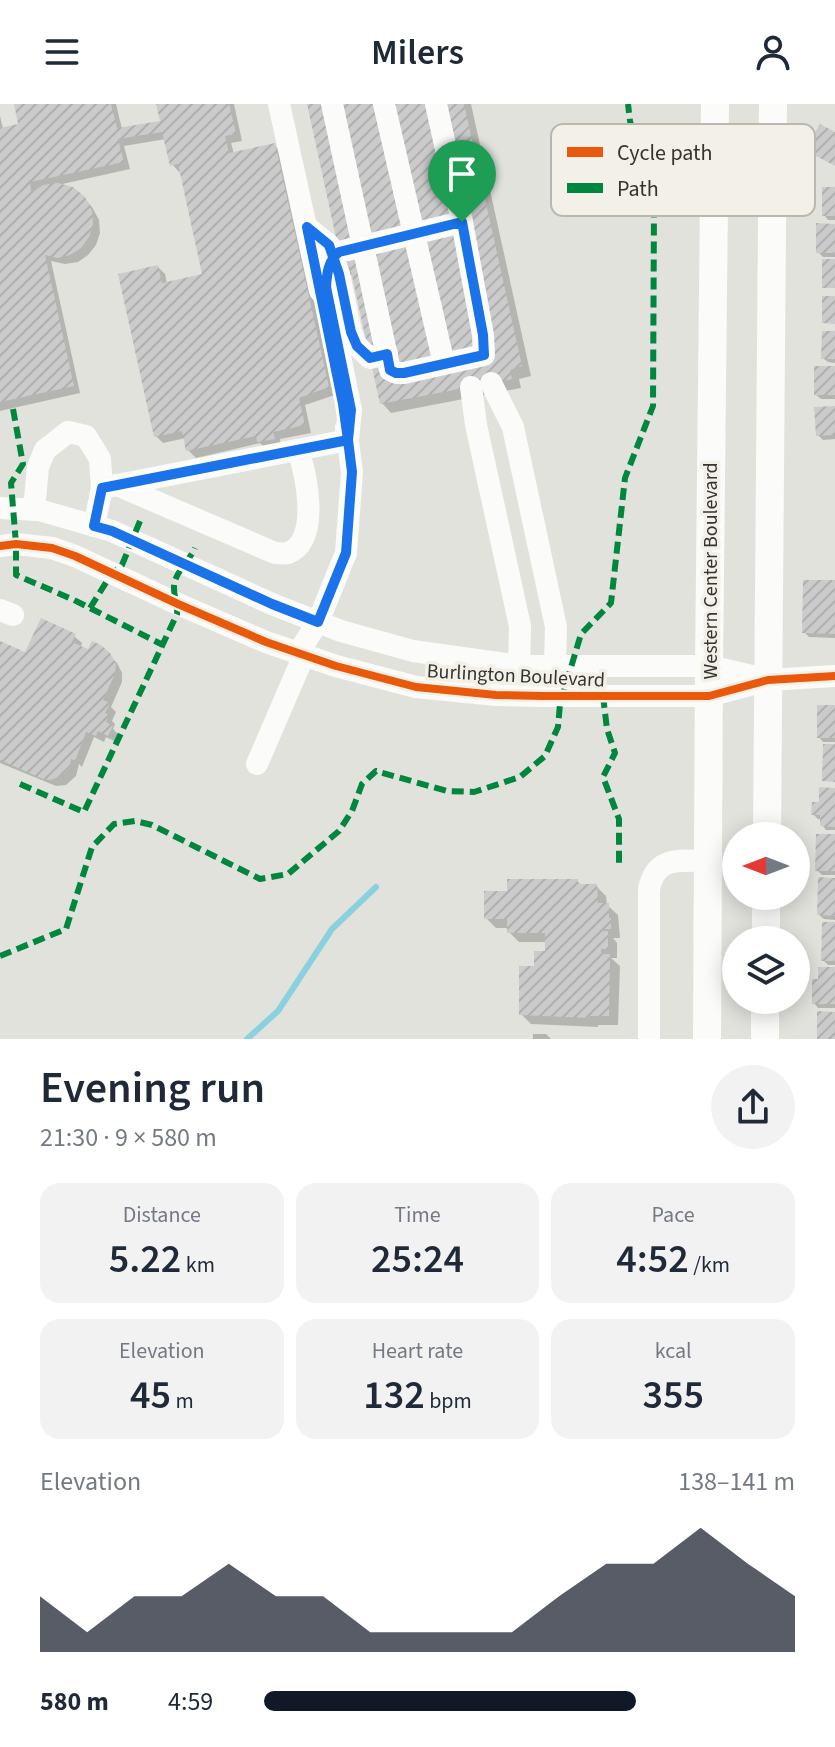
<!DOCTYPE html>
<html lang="en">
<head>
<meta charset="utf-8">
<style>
	body { margin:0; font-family:"Source Sans 3",sans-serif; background:#f2f2f3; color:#1f2937; height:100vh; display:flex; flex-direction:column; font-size:30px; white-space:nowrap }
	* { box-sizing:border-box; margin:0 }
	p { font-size:26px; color:#747a83 }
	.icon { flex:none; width:44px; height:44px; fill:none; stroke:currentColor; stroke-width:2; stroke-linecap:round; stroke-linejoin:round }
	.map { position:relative; height:935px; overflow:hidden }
	.side { display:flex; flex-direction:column; background:#fff; flex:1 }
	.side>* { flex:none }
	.needle { width:52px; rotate:270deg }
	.controls { position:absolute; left:722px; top:718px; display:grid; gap:16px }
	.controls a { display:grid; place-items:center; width:88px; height:88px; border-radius:50%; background:#fff; box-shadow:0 4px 20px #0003; font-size:40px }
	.pin { position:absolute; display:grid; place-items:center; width:68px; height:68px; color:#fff; margin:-82px -34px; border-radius:50% 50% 50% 0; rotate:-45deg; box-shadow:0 0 8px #0007 }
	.pin .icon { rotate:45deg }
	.round { display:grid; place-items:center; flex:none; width:84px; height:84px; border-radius:42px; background:#f2f2f3 }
	.summary { display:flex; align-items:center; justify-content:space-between; height:136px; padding:0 40px }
	h1 { font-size:44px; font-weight:600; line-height:60px }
	.figures { display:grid; grid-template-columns:repeat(3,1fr); gap:12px; height:136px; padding:8px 40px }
	.figures div { display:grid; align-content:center; border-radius:20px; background:#f2f2f3; text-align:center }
	.figures b { font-size:40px; font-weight:600 }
	.figures small { font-size:22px; font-weight:400 }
	.figures p { font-size:22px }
	.chart { height:224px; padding:16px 40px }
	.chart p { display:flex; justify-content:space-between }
	.chart svg { width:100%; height:144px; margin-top:8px; fill:#111827; opacity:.7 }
	ul { padding:0 40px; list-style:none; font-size:26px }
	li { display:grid; grid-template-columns:128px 96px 1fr; align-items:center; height:60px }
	li i { height:20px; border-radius:10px; background:#111827 }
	header { display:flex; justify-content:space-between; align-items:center; height:104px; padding:0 40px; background:#fff; font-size:36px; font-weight:600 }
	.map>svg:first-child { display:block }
	.shadow { fill:#0003 }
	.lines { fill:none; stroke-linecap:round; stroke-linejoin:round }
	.stream { stroke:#8ad1e0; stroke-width:6 }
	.building { fill:url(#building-hatch) }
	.minor { stroke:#fbfbfa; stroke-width:22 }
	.major { stroke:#fbfbfa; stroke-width:28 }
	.quiet { stroke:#00873e; stroke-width:6; stroke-dasharray:12 6; stroke-linecap:butt }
	.cycleway-casing { stroke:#f2f0e7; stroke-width:13 }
	.cycleway { stroke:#e8590c; stroke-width:8 }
	.route-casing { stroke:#fff; stroke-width:16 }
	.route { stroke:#1a73e8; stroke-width:10 }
	.labels { text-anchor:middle; stroke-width:7; stroke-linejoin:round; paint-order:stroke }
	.street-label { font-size:20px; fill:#353431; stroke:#f2f0e7 }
	.key { fill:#f2f0e7; stroke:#b9b8b0; stroke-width:2 }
	.key-label { font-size:22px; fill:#353431 }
</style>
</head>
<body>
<header><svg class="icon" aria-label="menu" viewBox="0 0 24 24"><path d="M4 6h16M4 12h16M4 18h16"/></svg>Milers<svg class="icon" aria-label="person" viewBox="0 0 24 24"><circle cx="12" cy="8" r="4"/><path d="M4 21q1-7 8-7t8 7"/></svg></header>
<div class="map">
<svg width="835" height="935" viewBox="0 0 835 935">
	<defs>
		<pattern id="building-hatch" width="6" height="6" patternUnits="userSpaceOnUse" patternTransform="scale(2)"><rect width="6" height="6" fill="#cccbcb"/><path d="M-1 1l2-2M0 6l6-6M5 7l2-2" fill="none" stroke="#b0afaf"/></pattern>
	</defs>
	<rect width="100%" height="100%" fill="#e2e2dd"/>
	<g class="shadow">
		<polygon points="16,0 116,0 122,25 162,18 158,0 234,0 242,37 231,39 234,50 274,41 282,49 335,291 305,301 311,329 280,335 281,342 266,345 260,339 196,354 188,346 186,334 163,339 156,332 158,163 165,170 167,180 204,172 181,67 179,68 172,60 166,35 124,42 130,65 58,81 84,94 92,103 99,116 100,129 96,141 88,151 78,158 65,160 51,157 80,289 0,307 0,12 3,25 21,21"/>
		<polygon points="309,0 471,0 531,272 519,275 521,284 391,309 382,299 355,175 345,165"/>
		<polygon points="835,85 835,116 828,116 824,111"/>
		<polygon points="835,122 835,153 823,153 818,148"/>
		<polygon points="835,229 835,259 828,258 823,254"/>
		<polygon points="835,264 835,295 821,295 816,291"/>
		<polygon points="835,304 835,335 823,336 818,331"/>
		<polygon points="835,478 835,534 809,533 804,528"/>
		<polygon points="74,532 82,539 80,544 109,551 117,559 122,569 122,578 111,603 116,608 112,617 115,620 113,625 119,631 116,638 106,633 104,638 94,633 82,663 79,660 76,672 66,681 56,682 0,659 0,539 26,551"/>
		<polygon points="835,603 835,638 823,638 819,633"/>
		<polygon points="835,686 835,726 826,726 822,721 822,715 818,715 813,710 821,700"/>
		<polygon points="835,732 835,771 822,771 817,766"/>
		<polygon points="835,776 835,816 824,815 819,811"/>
		<polygon points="577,777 582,782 596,782 606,792 607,801 618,811 620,834 613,834 617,839 617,854 611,854 620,862 618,921 598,921 598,923 531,920 521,910 536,864 547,849 547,838 519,838 509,828 509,824 496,824 486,814 509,789"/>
		<polygon points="835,820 835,861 828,861 823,856"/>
		<polygon points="835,865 835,904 818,904 814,899 820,877"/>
		<polygon points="533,930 546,930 551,935 533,935"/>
	</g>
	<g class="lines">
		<polyline class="stream" points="247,935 278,907 332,825 376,783"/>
	</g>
	<g class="building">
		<polygon points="14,0 111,0 117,24 160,17 156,0 229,0 236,30 225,32 229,49 275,39 329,283 299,294 305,321 273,328 275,335 257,338 256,332 186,347 182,327 154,333 118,170 158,161 162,179 202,170 178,60 170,62 162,28 118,35 124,58 30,78 31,89 43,81 58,79 73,83 85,93 92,107 93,120 89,133 81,144 70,151 57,154 45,151 74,282 0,298 0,24 18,20"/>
		<polygon points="307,0 464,0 522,262 510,266 512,275 380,300 350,163 343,166"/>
		<polygon points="820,20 835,28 835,62 805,46"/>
		<rect x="822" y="83" width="13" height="29"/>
		<polygon points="816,119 835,120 835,149 816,149"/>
		<rect x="822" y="155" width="13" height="29"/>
		<polygon points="822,192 835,192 835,220 822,219"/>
		<polygon points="822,227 835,227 835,255 821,255"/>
		<rect x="814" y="262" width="21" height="29"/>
		<polygon points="835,302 835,331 816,332 814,303"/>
		<polygon points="803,476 835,476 835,530 802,529"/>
		<polygon points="41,514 76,530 72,538 88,545 92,537 101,541 110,549 116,560 115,570 103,596 110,599 105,609 109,611 106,618 113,622 108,632 98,627 96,632 86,628 75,657 71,655 69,665 64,670 51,676 43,675 0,656 0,537 25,548"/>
		<rect x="817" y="601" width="18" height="33"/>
		<polygon points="823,640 835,640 835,678 822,677"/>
		<polygon points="819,683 835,684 835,723 820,722 820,711 811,711 812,698 819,698"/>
		<polygon points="816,730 835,730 835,767 815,767"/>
		<polygon points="818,773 835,774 835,812 817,811"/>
		<polygon points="507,775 578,775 578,780 597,780 598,797 597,799 609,799 609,814 611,814 611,825 601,825 601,827 608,827 608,845 601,845 601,850 610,850 609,912 589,912 589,914 519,911 519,862 534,862 534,847 545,847 545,829 507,829 507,815 484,815 484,787 507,787"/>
		<polygon points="822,818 835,818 835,857 821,857"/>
		<polygon points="818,863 835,863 835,900 812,900 812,875 818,875"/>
		<polygon points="817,907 835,908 835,935 817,935"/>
	</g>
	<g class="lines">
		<g class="minor">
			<polyline points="279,0 320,187"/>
			<polyline points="332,0 390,266 396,269 404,269 484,251 483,231 462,118 436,0"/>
			<polyline points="384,0 444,260"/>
			<polyline points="307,123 329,141 339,170 351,228 357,242 370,254 387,250"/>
			<polyline points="491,279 513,323 556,523 555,562 550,575"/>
			<polyline points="471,283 476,321 520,522 519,562 528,573"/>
			<path d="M117,381L275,449C280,449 284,450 288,449C321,436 306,370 298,346"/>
			<polyline points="0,404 39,406 112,427 272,500 341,527 413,547 519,562 709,562 765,575"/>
			<polyline points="34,406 38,363 45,346 68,328 86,332 100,355 102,384"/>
			<path d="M94,422L102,384L348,336L351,306L326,183C327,169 328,157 339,148L462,118"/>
			<polyline points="0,442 16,440 52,444 75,452 178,500 266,538 336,562 416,583 496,591 543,592 709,592 768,576 835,572"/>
			<polyline points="0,506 13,511"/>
			<polyline points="298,549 318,518 346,449 352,368 346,323"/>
			<polyline points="257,660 304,551"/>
			<path d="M649,935V785C656,751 680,757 708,757"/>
		</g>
		<g class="major">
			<polyline points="767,732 773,0"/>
			<polyline points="766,836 766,792"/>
			<polyline points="707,935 709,562 715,0"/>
			<polyline points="765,935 765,896"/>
		</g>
		<g class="quiet">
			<polyline points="13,305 23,360 11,379 16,440 16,471 74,496 163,541"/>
			<polyline points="90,504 112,469 122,461 140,417"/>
			<polyline points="603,592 607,625 615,649 603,673 619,715 619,764"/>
			<path d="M20,680L84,708L177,510C178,501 174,493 174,484C173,470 190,456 195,444"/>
			<polyline points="0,852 66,825 92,743 114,720 135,717 152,721 260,775 288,770 339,727 352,707 362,680 376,667 447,687 474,688 520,673 545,652 558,623 560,600 581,530 611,499 625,374 653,302 654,102 630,17 628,0"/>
		</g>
		<g class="cycleway-casing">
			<polyline id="cycleway" points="0,442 16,440 52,444 75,452 178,500 266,538 336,562 416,583 496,591 543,592 709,592 768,576 835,572"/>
		</g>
		<use href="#cycleway" class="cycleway"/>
	</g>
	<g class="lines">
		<g class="route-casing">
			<path id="route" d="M462,118L339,148C328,157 327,169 326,183L351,306L348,336L352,368L346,449L318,518L272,500L112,427L94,422L102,384L348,336L343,300L307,123L329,141L339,170L351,228L357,242L370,254L387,250L390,266L396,269H404L484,251L483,231L462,118"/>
		</g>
		<use href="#route" class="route"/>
	</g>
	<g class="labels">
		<g class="street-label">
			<text transform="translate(710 467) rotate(-90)" y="7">Western Center Boulevard</text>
			<text transform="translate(516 571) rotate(3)" y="7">Burlington Boulevard</text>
		</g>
	</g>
	<rect x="551" y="20" width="264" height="92" rx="12" class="key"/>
	<rect x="567" y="43" width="36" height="10" fill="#e8590c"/>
	<rect x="567" y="79" width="36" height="10" fill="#00873e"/>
	<g class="key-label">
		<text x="617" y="56">Cycle path</text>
		<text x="617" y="92">Path</text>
	</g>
</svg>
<div class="controls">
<a><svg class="needle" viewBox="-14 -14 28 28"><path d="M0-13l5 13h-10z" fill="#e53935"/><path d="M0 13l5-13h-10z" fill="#747a83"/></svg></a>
<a><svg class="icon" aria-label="layers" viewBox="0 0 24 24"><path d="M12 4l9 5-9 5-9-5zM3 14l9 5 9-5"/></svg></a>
</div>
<div class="pin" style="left:462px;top:118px;background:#1e9e55"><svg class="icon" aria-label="arrive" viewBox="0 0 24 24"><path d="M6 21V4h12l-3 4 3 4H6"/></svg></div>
</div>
<section class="side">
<div class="summary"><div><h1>Evening run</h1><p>21:30 · 9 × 580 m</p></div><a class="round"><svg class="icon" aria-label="share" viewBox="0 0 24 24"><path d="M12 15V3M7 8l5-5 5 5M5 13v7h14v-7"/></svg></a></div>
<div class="figures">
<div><p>Distance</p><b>5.22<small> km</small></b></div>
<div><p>Time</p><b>25:24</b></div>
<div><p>Pace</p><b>4:52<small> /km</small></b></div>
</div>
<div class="figures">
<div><p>Elevation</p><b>45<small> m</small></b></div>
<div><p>Heart rate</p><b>132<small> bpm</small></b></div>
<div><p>kcal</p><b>355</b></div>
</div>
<div class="chart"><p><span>Elevation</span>138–141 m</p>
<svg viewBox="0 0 160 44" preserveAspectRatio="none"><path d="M0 44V27L10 38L20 27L30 27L40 17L50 27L60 27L70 38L80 38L90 38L100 38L110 27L120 17L130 17L140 6L150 17L160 27V44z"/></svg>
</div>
<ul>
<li><b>580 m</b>4:59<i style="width:70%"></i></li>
</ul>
</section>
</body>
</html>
